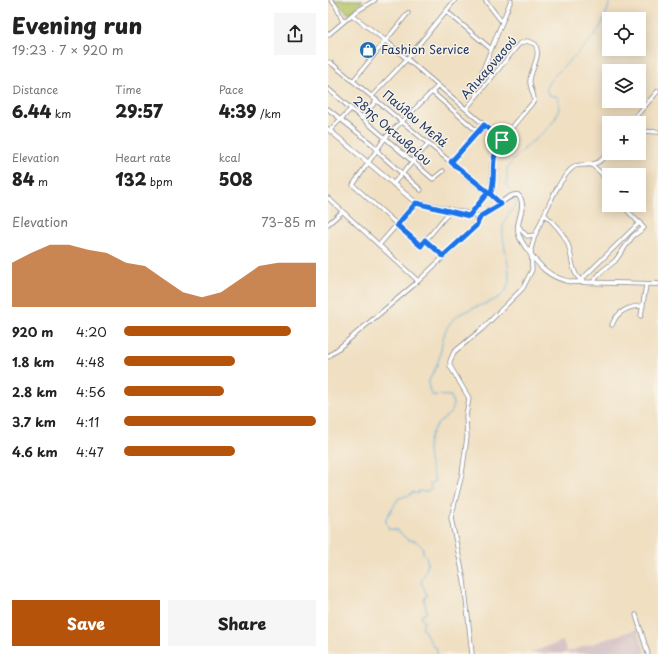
<!DOCTYPE html>
<html lang="en">
<head>
<meta charset="utf-8">
<style>
	body { margin:0; font-family:"Playpen Sans",sans-serif; background:#f6f6f6; color:#222; height:100vh; display:flex; flex-direction:column; font-size:15px; white-space:nowrap }
	* { box-sizing:border-box; margin:0 }
	p { font-size:13px; color:#767676 }
	.icon { flex:none; width:22px; height:22px; fill:none; stroke:currentColor; stroke-width:2; stroke-linecap:round; stroke-linejoin:round }
	.map { position:relative; flex:1; overflow:hidden }
	.drawer { display:flex; flex-direction:column; background:#fff; width:328px }
	.drawer>* { flex:none }
	.controls { position:absolute; left:274px; top:12px; display:grid; gap:8px }
	.controls a { display:grid; place-items:center; width:44px; height:44px; border-radius:0px; background:#fff; box-shadow:0 2px 10px #0003; font-size:20px }
	.pin { position:absolute; display:grid; place-items:center; width:34px; height:34px; color:#fff; margin:-17px; border:2px solid #fff; border-radius:50%; box-shadow:0 1px 4px #0007 }
	.round { display:grid; place-items:center; flex:none; width:42px; height:42px; border-radius:0px; background:#f6f6f6 }
	.headline { display:flex; align-items:center; justify-content:space-between; height:68px; padding:0 12px }
	h1 { font-size:22px; font-weight:800; line-height:30px }
	.figures { display:grid; grid-template-columns:repeat(3,1fr); gap:6px; height:68px; padding:4px 12px }
	.figures div { display:grid; align-content:center }
	.figures b { font-size:17px; font-weight:800 }
	.figures small { font-size:11px; font-weight:400 }
	.figures p { font-size:11px }
	.chart { height:112px; padding:8px 12px }
	.chart p { display:flex; justify-content:space-between }
	.chart svg { width:100%; height:72px; margin-top:4px; fill:#b45309; opacity:.7 }
	.primary-button { display:flex; gap:8px; margin-top:auto; padding:8px 12px }
	.primary-button a { flex:1; height:46px; border-radius:0px; background:#b45309; color:#fff; font-size:16px; font-weight:800; line-height:46px; text-align:center }
	.primary-button a+a { background:#f6f6f6; color:#222 }
	ul { padding:0 12px; list-style:none; font-size:13px }
	li { display:grid; grid-template-columns:64px 48px 1fr; align-items:center; height:30px }
	li i { height:10px; border-radius:5px; background:#b45309 }
	main { display:flex; flex:1; min-height:0 }
	.map>svg:first-child { display:block }
	.industrial { fill:#d2bec3 }
	.green { fill:#b7c86b; stroke:#697c64 }
	.lines { fill:none; stroke-linecap:round; stroke-linejoin:round }
	.stream { stroke:#62b1dc; stroke-width:1 }
	.minor-casing { stroke:#868790; stroke-width:5 }
	.tertiary-casing { stroke:#868790; stroke-width:5.5 }
	.minor { stroke:#fff; stroke-width:3.5 }
	.tertiary { stroke:#fff; stroke-width:4 }
	.route-casing { stroke:#fff; stroke-width:8 }
	.route { stroke:#1a73e8; stroke-width:5 }
	.labels { text-anchor:middle; stroke-width:3; stroke-linejoin:round; paint-order:stroke }
	.poi-label { font-size:12px; fill:#1b2f5e; stroke:#f7f3e8; text-anchor:start }
	.street-label { font-size:12px; fill:#1b2f5e; stroke:#f7f3e8 }
</style>
</head>
<body>
<main>
<section class="drawer">
<div class="headline"><div><h1>Evening run</h1><p>19:23 · 7 × 920 m</p></div><a class="round"><svg class="icon" aria-label="share" viewBox="0 0 24 24"><path d="M12 15V3M7 8l5-5 5 5M5 13v7h14v-7"/></svg></a></div>
<div class="figures">
<div><p>Distance</p><b>6.44<small> km</small></b></div>
<div><p>Time</p><b>29:57</b></div>
<div><p>Pace</p><b>4:39<small> /km</small></b></div>
</div>
<div class="figures">
<div><p>Elevation</p><b>84<small> m</small></b></div>
<div><p>Heart rate</p><b>132<small> bpm</small></b></div>
<div><p>kcal</p><b>508</b></div>
</div>
<div class="chart"><p><span>Elevation</span>73–85 m</p>
<svg viewBox="0 0 160 44" preserveAspectRatio="none"><path d="M0 44V17L10 11L20 6L30 6L40 9L50 11L60 17L70 19L80 27L90 35L100 38L110 35L120 27L130 19L140 17L150 17L160 17V44z"/></svg>
</div>
<ul>
<li><b>920 m</b>4:20<i style="width:87%"></i></li>
<li><b>1.8 km</b>4:48<i style="width:58%"></i></li>
<li><b>2.8 km</b>4:56<i style="width:52%"></i></li>
<li><b>3.7 km</b>4:11<i style="width:100%"></i></li>
<li><b>4.6 km</b>4:47<i style="width:58%"></i></li>
</ul>
<div class="primary-button"><a>Save</a><a>Share</a></div>
</section>
<div class="map">
<svg width="330" height="654" viewBox="0 0 330 654">
	<rect width="100%" height="100%" fill="#f7f3e8"/>
	<filter id="ink" filterUnits="userSpaceOnUse"><feTurbulence type="fractalNoise" baseFrequency=".025" numOctaves="2"/><feDisplacementMap in="SourceGraphic" scale="8" xChannelSelector="R" yChannelSelector="G"/><feConvolveMatrix kernelMatrix="1 2 1 2 8 2 1 2 1" color-interpolation-filters="sRGB"/></filter>
	<filter id="wash" filterUnits="userSpaceOnUse"><feTurbulence type="fractalNoise" baseFrequency=".012" numOctaves="4" result="noise"/><feDisplacementMap in="SourceGraphic" scale="16" xChannelSelector="R" yChannelSelector="G"/><feGaussianBlur stdDeviation="0.9" result="paint"/><feColorMatrix in="noise" values="0 0 0 0 0 0 0 0 0 0 0 0 0 0 0 0 0 1.4 0 .05"/><feComposite in="paint" operator="in"/></filter>
	<g filter="url(#wash)">
		<rect width="100%" height="100%" fill="#f0dfc1"/>
		<polygon class="industrial" points="309,629 318,654 201,653 235,641 239,652"/>
		<polygon class="green" points="5,0 35,0 21,14"/>
		<g class="lines">
			<g class="stream">
				<path d="M185,193L179,186V168C185,160 191,154 198,147C212,134 236,121 230,97L221,95L218,89C222,77 229,74 237,65C259,44 276,31 282,0"/>
				<path d="M109,654V649L105,646L94,627L96,622L93,616L99,612L96,600L99,595L93,582C97,573 104,561 95,553V548L88,541L80,540L69,530L61,529L58,523V518L71,498L82,495L84,492L90,494V491L98,492L103,489L102,484L107,481C103,469 98,454 101,441C102,436 106,427 110,424C120,412 129,416 123,396L104,395C96,382 104,377 109,365C115,350 112,335 123,322C136,305 169,306 178,290C187,273 173,246 175,227C176,216 188,210 188,200"/>
			</g>
		</g>
	</g>
	<g filter="url(#ink)">
		<g class="lines">
			<g class="minor-casing">
				<g id="minor">
					<polyline points="3,0 8,6 15,22"/>
					<polyline points="157,0 174,22"/>
					<polyline points="118,11 163,49"/>
					<polyline points="24,15 58,41 174,140"/>
					<polyline points="0,35 26,13 47,0"/>
					<polyline points="0,62 3,63 25,81 173,204"/>
					<polyline points="155,71 164,77"/>
					<polyline points="25,81 80,13"/>
					<polyline points="110,86 57,138 25,185 93,246 122,211"/>
					<polyline points="0,89 105,179 115,171"/>
					<polyline points="104,92 150,132"/>
					<polyline points="149,95 147,92 148,87 183,0"/>
					<polyline points="44,96 79,59 127,0"/>
					<polyline points="0,109 45,145 53,155 93,190"/>
					<path d="M138,109L191,44L199,41L207,44C214,55 203,69 202,80C201,88 207,94 206,101L171,143L164,164V190L162,195"/>
					<polyline points="33,118 49,100"/>
					<polyline points="302,123 330,91"/>
					<polyline points="2,130 23,109"/>
					<polyline points="311,131 330,132"/>
					<polyline points="123,162 156,125"/>
					<polyline points="264,165 274,174 281,191"/>
					<polyline points="65,184 101,143"/>
					<polyline points="0,198 89,280"/>
					<polyline points="142,215 160,192"/>
					<path d="M217,215C226,223 234,231 239,242C245,254 242,273 254,281"/>
					<polyline points="0,224 14,212"/>
					<path d="M190,225L194,231L199,236L207,235C216,217 230,177 247,166C250,165 253,165 256,165C269,165 274,161 281,151"/>
					<polyline points="97,240 115,256"/>
					<polyline points="51,245 88,203"/>
					<polyline points="251,282 312,222"/>
					<polyline points="265,282 273,272 287,261 305,236 316,228 294,205"/>
					<polyline points="313,316 318,285"/>
					<path d="M284,325C289,311 302,306 315,306"/>
					<polyline points="0,357 87,284 148,226 153,216"/>
					<polyline points="308,615 320,654"/>
					<polyline points="144,654 136,580 123,518 134,474 139,437 138,416 141,398 122,366 122,361 126,352 154,329 195,288 204,270 203,249 207,235"/>
				</g>
			</g>
			<g class="tertiary-casing">
				<path id="tertiary" d="M0,129L87,202L151,216C164,214 179,193 190,195C200,204 188,220 190,231C190,237 195,243 198,248C211,266 221,278 244,282L330,284"/>
			</g>
			<use href="#minor" class="minor"/>
			<use href="#tertiary" class="tertiary"/>
		</g>
	</g>
	<g class="lines" filter="url(#ink)">
		<g class="route-casing">
			<path id="route" d="M174,140C159,159 170,180 162,194L160,192L141,216L88,203L69,225L93,246L97,240L115,256L148,226L153,216L173,204L160,192L123,162L156,125L174,140"/>
		</g>
		<use href="#route" class="route"/>
	</g>
	<defs>
		<g id="shop-disc" transform="scale(0.9)"><circle r="9.5" fill="#1f6fb2" stroke="#f7f3e8"/><path d="M-5-2.5h2.3a2.7 3.5 0 0 1 5.4 0H5L5.5 6h-11ZM-1.5-2.5h3a1.5 2.3 0 0 0-3 0Z" fill="#fff"/></g>
	</defs>
	<g fill-rule="evenodd">
		<use href="#shop-disc" x="40" y="50"/>
	</g>
	<g class="labels">
		<g class="poi-label">
			<text x="53" y="54">Fashion Service</text>
		</g>
		<g class="street-label">
			<text transform="translate(161 68) rotate(-49)" y="4">Αλικαρνασού</text>
			<text transform="translate(87 119) rotate(40)" y="4">Παύλου Μελά</text>
			<text transform="translate(64 131) rotate(41)" y="4">28ης Οκτωβρίου</text>
		</g>
	</g>
</svg>
<div class="controls">
<a><svg class="icon" aria-label="locate" viewBox="0 0 24 24"><circle cx="12" cy="12" r="6"/><path d="M12 2v4M12 18v4M2 12h4M18 12h4"/></svg></a>
<a><svg class="icon" aria-label="layers" viewBox="0 0 24 24"><path d="M12 4l9 5-9 5-9-5zM3 14l9 5 9-5"/></svg></a>
<a>+</a>
<a>−</a>
</div>
<div class="pin" style="left:174px;top:140px;background:#1e9e55"><svg class="icon" aria-label="arrive" viewBox="0 0 24 24"><path d="M6 21V4h12l-3 4 3 4H6"/></svg></div>
</div>
</main>
</body>
</html>
